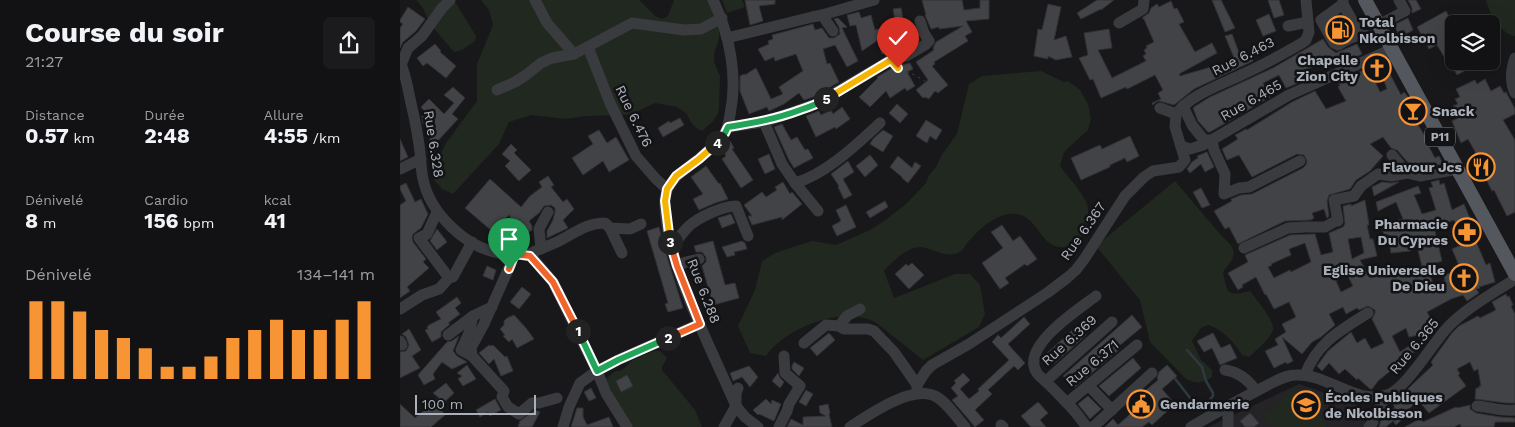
<!DOCTYPE html>
<html lang="fr">
<head>
<meta charset="utf-8">
<style>
	body { margin:0; font-family:"Work Sans",sans-serif; background:#1b1b1d; color:#f1f3f6; height:100vh; display:flex; flex-direction:column; font-size:19px; white-space:nowrap }
	* { box-sizing:border-box; margin:0 }
	p { font-size:16px; color:#9c9ea0 }
	.icon { flex:none; width:28px; height:28px; fill:none; stroke:currentColor; stroke-width:2; stroke-linecap:round; stroke-linejoin:round }
	.map { position:relative; flex:1; overflow:hidden }
	.panel { display:flex; flex-direction:column; background:#121214; width:400px }
	.panel>* { flex:none }
	.fabs { position:absolute; left:1045px; top:15px; display:grid; gap:10px }
	.fabs a { display:grid; place-items:center; width:55px; height:55px; border-radius:8px; background:#121214; box-shadow:0 5px 20px #0002,0 0 0 1px #313234; font-size:25px }
	.scale { position:absolute; left:15px; bottom:12px; width:121px; box-sizing:border-box; padding-left:5px; border:2px solid #aab1ba; border-top:0; font-size:14px; line-height:18px; white-space:nowrap; color:#aab1ba; -webkit-text-stroke:4px #131315; paint-order:stroke }
	.pin { position:absolute; display:grid; place-items:center; width:42px; height:42px; color:#fff; margin:-51px -21px; border-radius:50% 50% 50% 0; rotate:-45deg; box-shadow:0 0 5px #0007 }
	.pin .icon { rotate:45deg }
	.km { position:absolute; width:25px; height:25px; margin:-12px; border-radius:50%; background:#222; color:#fff; font-size:14px; line-height:25px; text-align:center }
	.round { display:grid; place-items:center; flex:none; width:52px; height:52px; border-radius:8px; background:#1b1b1d }
	.head { display:flex; align-items:center; justify-content:space-between; height:85px; padding:0 25px }
	h1 { font-size:28px; font-weight:700; line-height:38px }
	.figures { display:grid; grid-template-columns:repeat(3,1fr); gap:8px; height:85px; padding:5px 25px }
	.figures div { display:grid; align-content:center }
	.figures b { font-size:21px; font-weight:700 }
	.figures small { font-size:14px; font-weight:400 }
	.figures p { font-size:14px }
	.chart { height:140px; padding:10px 25px }
	.chart p { display:flex; justify-content:space-between }
	.chart svg { width:100%; height:90px; margin-top:5px; stroke:#f79433; stroke-width:6 }
	main { display:flex; flex:1; min-height:0 }
	.map>svg:first-child { display:block }
	.built { fill:#242427 }
	.green { fill:#20281f }
	.lines { fill:none; stroke-linecap:round; stroke-linejoin:round }
	.stream { stroke:#2d3a3f; stroke-width:2.5 }
	.building { fill:#424347; stroke:#323236; fill-rule:evenodd }
	.path { stroke:#3f4246; stroke-width:1; stroke-dasharray:2.5 4; stroke-linecap:butt }
	.minor { stroke:#393b3f; stroke-width:11 }
	.major { stroke:#54585e; stroke-width:14 }
	.split-1-casing { stroke:#fff; stroke-width:10 }
	.split-2-casing { stroke:#fff; stroke-width:10 }
	.split-3-casing { stroke:#fff; stroke-width:10 }
	.split-4-casing { stroke:#fff; stroke-width:10 }
	.split-5-casing { stroke:#fff; stroke-width:10 }
	.split-6-casing { stroke:#fff; stroke-width:10 }
	.split-1 { stroke:#f0652b; stroke-width:6 }
	.split-2 { stroke:#22a559; stroke-width:6 }
	.split-3 { stroke:#f0652b; stroke-width:6 }
	.split-4 { stroke:#f5b400; stroke-width:6 }
	.split-5 { stroke:#22a559; stroke-width:6 }
	.split-6 { stroke:#f5b400; stroke-width:6 }
	.labels { text-anchor:middle; stroke-width:5; stroke-linejoin:round; paint-order:stroke }
	.shield { fill:#131315; stroke:#7d8288; stroke-width:1 }
	.shield-label { font-size:12px; font-weight:bold; fill:#aab1ba }
	.poi-label { font-size:14px; font-weight:bold; fill:#aab1ba; stroke:#131315; text-anchor:start }
	.street-label { font-size:14px; fill:#aab1ba; stroke:#131315 }
</style>
</head>
<body>
<main>
<section class="panel">
<div class="head"><div><h1>Course du soir</h1><p>21:27</p></div><a class="round"><svg class="icon" aria-label="share" viewBox="0 0 24 24"><path d="M12 15V3M7 8l5-5 5 5M5 13v7h14v-7"/></svg></a></div>
<div class="figures">
<div><p>Distance</p><b>0.57<small> km</small></b></div>
<div><p>Durée</p><b>2:48</b></div>
<div><p>Allure</p><b>4:55<small> /km</small></b></div>
</div>
<div class="figures">
<div><p>Dénivelé</p><b>8<small> m</small></b></div>
<div><p>Cardio</p><b>156<small> bpm</small></b></div>
<div><p>kcal</p><b>41</b></div>
</div>
<div class="chart"><p><span>Dénivelé</span>134–141 m</p>
<svg viewBox="0 0 160 44" preserveAspectRatio="none"><path d="M5 44V6M15 44V6M25 44V11M35 44V20M45 44V24M55 44V29M65 44V38M75 44V38M85 44V33M95 44V24M105 44V20M115 44V15M125 44V20M135 44V20M145 44V15M155 44V6"/></svg>
</div>
</section>
<div class="map">
<svg width="1115" height="427" viewBox="0 0 1115 427">
	<rect width="100%" height="100%" fill="#18181a"/>
	<polygon class="built" points="899,384 949,401 967,410 965,421 968,427 808,427"/>
	<g class="green">
		<polygon points="16,0 54,0 76,36 75,41 62,50 54,52 31,25 23,8"/>
		<polygon points="81,0 239,0 255,16 262,19 268,16 274,0 308,0 319,24 319,39 314,53 314,62 320,76 319,107 318,114 313,121 302,131 295,127 290,121 287,114 277,107 255,103 232,114 224,115 187,116 165,119 131,115 109,122 99,144 53,194 42,189 34,180 35,167 39,157 46,143 77,101 77,64 93,25 89,10"/>
		<polygon points="322,0 342,0 345,7 327,13"/>
		<path d="M1086,0H1115V36C1100,34 1089,13 1086,0Z"/>
		<path d="M641,71L664,82L668,81L680,90L688,104L691,119L688,130L664,152L660,166C668,177 679,188 685,200C691,209 688,227 682,236C678,242 671,247 663,247C640,248 638,216 616,214C597,212 580,229 568,242C566,244 564,249 561,251C548,260 535,249 521,247C508,246 492,262 484,271L494,298L555,274H570L580,285L585,314L579,327L523,360C512,351 501,342 490,334C485,330 480,325 475,322C443,305 385,328 366,356L350,353L338,326L355,290L362,261L375,253L412,241L436,245L470,230L483,222L506,204L526,183L529,175L536,167L543,153L557,134L569,84L582,76Z"/>
		<path d="M775,181L820,234L831,245L834,252L832,260L823,272C827,293 827,297 850,291C856,299 874,320 873,329C872,338 855,351 849,357L842,355C835,343 821,328 808,325L801,328L792,341L801,360L812,370V377C803,384 794,384 785,378L750,342L740,300L696,246Z"/>
		<polygon points="254,351 260,351 267,358 262,367 262,370 295,410 302,427 231,427 218,407 206,379 214,372 222,370 233,360"/>
		<polygon points="896,388 928,427 872,427 863,416"/>
	</g>
	<g class="lines">
		<polyline class="stream" points="773,376 794,403 799,408 807,403 813,396 813,393 806,381 802,367 787,350"/>
	</g>
	<g class="building">
		<polygon points="345,0 375,0 375,4 359,6 363,21 350,25"/>
		<polygon points="522,0 562,0 564,10 580,8 580,0 589,0 589,19 566,21 572,32 565,36 568,41 534,62 535,64 532,66 548,85 538,93 535,91 529,99 525,97 523,98 516,90 528,80 516,62 534,50 533,48 536,42 563,26 539,29 539,27 531,29 525,15 526,15"/>
		<polygon points="697,0 714,0 701,10 701,9 681,19 677,13"/>
		<polygon points="812,0 821,0 835,28 825,32"/>
		<polygon points="868,0 879,0 884,15 874,18"/>
		<polygon points="1008,0 1016,0 1021,9 1012,13 1012,8"/>
		<polygon points="771,1 774,9 777,8 784,22 779,24 795,52 812,43 817,53 779,74 780,76 835,60 825,36 832,34 841,58 851,55 853,61 794,89 774,105 759,101 756,102 753,105 752,103 761,99 758,93 763,90 755,75 727,89 726,87 701,98 693,79 690,80 679,58 688,55 684,33 709,29 712,48 698,50 712,78 746,61 743,56 746,54 744,50 747,48 746,46 754,42 744,19 742,18 749,13 751,8 757,4 759,7"/>
		<polygon points="648,4 661,7 654,40 666,36 672,57 656,60 648,56 648,59 634,56 638,29 642,30"/>
		<polygon points="8,7 25,19 16,31 3,42 0,48 0,28 3,24 0,22 0,20"/>
		<polygon points="501,8 505,29 513,25 519,40 501,48 502,49 486,54 486,53 482,54 478,40 462,51 456,25 450,26 447,15 459,12 461,18 471,15 475,30 490,26 489,22 495,20 493,9"/>
		<polygon points="1046,11 1054,26 1044,31 1054,46 1054,61 1061,61 1066,70 1057,75 1048,59 1046,60 1037,45 1029,49 1017,27"/>
		<polygon points="869,14 876,31 863,36 856,20"/>
		<polygon points="941,15 949,30 939,36 931,22"/>
		<polygon points="438,18 447,27 442,28 458,61 447,67 435,45 423,49 427,64 430,63 439,82 413,97 404,100 399,93 384,104 369,111 367,107 349,114 340,91 340,76 345,74 345,75 356,68 371,99 383,94 379,87 403,71 396,54 375,61 374,57 365,61 358,49 369,44 368,41 373,39 372,35 413,24 415,30 422,28 429,38 434,38 440,34 439,27 434,19"/>
		<polygon points="1008,18 1013,30 1006,34 1004,30 998,33 994,25"/>
		<polygon points="923,39 928,47 936,53 957,44 962,54 935,66 930,58 900,73 903,81 886,88 879,75 863,83 870,97 810,132 808,132 798,121 793,108 794,107 810,97 873,68"/>
		<polygon points="35,44 41,51 40,52 56,66 46,78 27,63 23,66 17,58"/>
		<polygon points="983,61 1001,95 1004,92 1008,97 1016,111 1012,115 1031,146 1029,147 1035,158 1039,156 1043,164 1020,168 1011,166 997,150 991,148 983,137 970,144 983,156 970,171 956,180 950,189 929,195 927,201 929,216 927,218 924,209 912,213 914,218 911,220 885,221 838,244 829,227 825,229 814,211 832,201 831,199 841,195 852,194 903,168 906,165 907,161 904,155 897,154 852,177 839,155 827,160 822,149 838,139 835,135 837,134 846,129 847,130 892,102 915,91 926,109 946,101 938,87 940,86 938,81 964,70 965,72 969,69 980,92 987,89 978,64"/>
		<polygon points="510,63 513,69 507,72 515,86 507,91 505,88 490,98 486,91 470,107 459,97 478,78 477,77 494,67"/>
		<polygon points="1085,79 1091,91 1100,86 1104,93 1106,92 1115,109 1115,114 1103,120 1115,140 1115,212 1107,216 1094,190 1092,191 1084,175 1082,176 1073,159 1078,157 1068,139 1061,143 1052,121 1058,118 1053,106 1058,104 1055,99 1060,97 1056,89 1075,80 1077,84"/>
		<polygon points="53,87 65,98 52,114 58,119 34,145 29,140 34,135 23,124 22,116 25,112 21,107 29,99 44,114 54,103 44,95"/>
		<polygon points="497,104 508,114 500,123 489,113"/>
		<polygon points="442,107 450,119 436,129 435,127 416,137 406,116 419,111 421,115 431,110 433,114"/>
		<polygon points="280,118 284,125 263,137 258,128 269,121 270,123"/>
		<polygon points="526,120 542,130 536,140 530,136 527,143 516,136"/>
		<polygon points="382,124 391,140 397,137 405,150 408,149 413,158 394,168 389,160 374,127"/>
		<polygon points="199,130 207,143 216,137 229,160 209,172 203,161 183,175 172,158 193,144 188,136"/>
		<polygon points="483,130 493,136 483,152 470,144 473,139"/>
		<polygon points="730,136 739,156 727,162 725,158 710,165 710,167 681,180 671,158 700,145 702,149"/>
		<polygon points="0,139 8,157 0,161"/>
		<polygon points="330,141 334,148 332,149 353,180 341,188 322,159 326,156 322,149"/>
		<polygon points="111,144 117,150 114,153 131,170 119,181 105,166 110,161 102,154"/>
		<polygon points="807,152 814,167 805,172 801,164 790,173 787,169 792,162 798,158 797,156"/>
		<polygon points="369,154 375,169 365,174 358,159"/>
		<polygon points="470,155 478,165 465,177 456,166"/>
		<polygon points="498,156 512,168 515,162 521,166 508,183 502,178 502,177 490,167"/>
		<polygon points="448,161 454,172 443,179 452,195 444,199 438,187 439,186 431,174"/>
		<polygon points="306,166 319,184 320,183 328,199 315,203 299,210 293,199 303,194 291,177"/>
		<polygon points="148,176 154,185 151,187 163,202 167,199 174,209 163,220 168,228 147,238 147,231 153,220 155,212 155,208 151,205 144,206 139,213 129,221 132,226 132,230 118,239 119,242 107,246 96,244 93,236 118,230 109,215 93,232 65,208 90,179 121,207 130,196 142,187 139,182"/>
		<path d="M1039,180L1040,185L1044,183L1052,210L1064,204L1078,238L1075,239L1086,265L1090,263L1095,282L1079,287L1080,288L1076,289L1079,293L1067,301L1063,295L1051,299L1027,312L1034,325L1027,329L1028,333L1009,337L1006,328L992,336L1000,352L1012,344L1016,351L1007,357L978,381L972,389H970L958,378L957,380L945,369L939,374L929,363L922,371L917,366L928,351L951,332L957,343L965,338L971,349L984,343L972,319L975,313V310L968,306L959,310L957,308L946,314L943,307L929,314L935,325L921,337L912,342L902,354L882,337L893,361L887,364L886,362L874,368L865,351L878,345L875,339L886,332L882,324L896,317L889,302L874,309L866,294L865,295L856,277L842,285L843,287L838,290L828,273L848,262L845,255L890,235L915,234L921,255L933,252L929,233L943,227L945,224L943,206L951,204V206L965,200L969,225H967L970,239H973L977,256L960,260L970,278L984,271L987,277L1006,268L1008,272L1022,266L1017,247L1010,251L991,253L988,234L984,235L981,224L1003,219L996,202L978,211L976,202L1018,186L1021,193L1014,195L1022,214L1036,210L1029,188L1033,187L1031,182ZM1054,220L1064,244L1052,249L1061,270L1044,275L1045,281L1034,285L1026,266L1042,261L1034,227ZM961,237L964,253L952,259L948,239ZM905,243L911,262L891,272L890,270L874,278L868,267L872,265L871,264L891,255L889,249ZM947,274L953,286L941,292L936,281Z"/>
		<polygon points="383,182 390,194 392,192 402,204 382,220 382,217 352,225 348,216 352,216 344,205 362,192 366,197 377,190 375,187"/>
		<polygon points="982,182 991,183 999,182 974,196 972,187"/>
		<polygon points="6,183 15,202 21,199 28,214 21,228 13,234 12,238 13,242 26,259 23,262 29,268 7,287 10,291 0,298 0,205 6,201 0,189 0,186"/>
		<polygon points="801,188 810,205 802,208 793,192"/>
		<polygon points="485,201 488,207 470,218 466,212"/>
		<polygon points="446,205 456,227 437,236 432,226 441,221 436,210"/>
		<polygon points="331,214 335,223 322,228 318,218"/>
		<polygon points="602,225 613,241 620,236 637,259 627,266 625,264 605,278 609,283 600,289 582,263 603,248 591,232"/>
		<polygon points="259,227 268,260 283,308 268,312 265,304 268,303 247,231"/>
		<polygon points="37,229 47,242 37,250 30,241"/>
		<polygon points="313,241 325,285 335,283 339,298 313,305 302,266 306,262 306,257 302,252 296,252 294,246"/>
		<polygon points="342,241 345,243 347,249 334,252 335,255 327,257 322,247"/>
		<polygon points="512,263 524,275 509,289 495,274 506,264 508,266"/>
		<polygon points="87,266 96,270 93,280 83,276"/>
		<polygon points="122,287 131,294 119,309 110,302"/>
		<polygon points="1106,294 1107,297 1109,296 1113,305 1111,306 1115,314 1115,403 1106,403 1075,399 1076,388 1079,388 1079,386 1081,386 1078,369 1074,371 1070,362 1057,369 1060,374 1058,375 1066,386 1029,413 1018,400 1009,409 1011,411 996,425 993,421 986,427 979,427 981,420 995,407 993,405 1007,392 1006,391 1013,384 1033,365 1031,362 1052,333 1059,326 1078,316 1080,318 1096,310 1092,302"/>
		<polygon points="57,297 61,303 55,308 60,314 48,323 50,324 41,332 41,337 32,342 25,330 28,329 27,327 29,325 41,319 36,312"/>
		<polygon points="114,315 126,328 134,339 117,348 112,339 109,342 103,336 105,335 100,329 104,325 104,321 107,318"/>
		<polygon points="732,315 742,327 719,346 721,348 674,388 663,376"/>
		<polygon points="688,316 693,321 683,332 686,335 654,364 645,355"/>
		<polygon points="624,317 630,324 608,344 625,363 618,370 614,366 588,390 592,394 575,410 584,420 575,427 552,400 558,396 551,388 556,383 554,381 563,373 570,380 560,389 569,399 579,391 578,389 609,360 592,342 598,335 601,338"/>
		<polygon points="9,329 21,350 12,356 20,368 0,378 0,352 6,351 9,345 6,337 2,334"/>
		<polygon points="429,333 435,340 417,356 410,348"/>
		<polygon points="813,333 821,348 830,344 837,358 820,365 812,348 804,352 797,341"/>
		<polygon points="59,336 53,351 57,356 67,362 52,369 42,362 33,374 35,379 24,385 18,375 47,342 52,341"/>
		<polygon points="89,345 91,346 93,345 105,357 107,356 113,371 101,376 94,359 89,364 79,353"/>
		<polygon points="733,358 741,368 709,396 699,386"/>
		<polygon points="394,362 404,368 399,376 392,369 392,366"/>
		<polygon points="67,365 76,379 63,386 58,379 62,376 57,373"/>
		<polygon points="767,365 777,376 762,389 775,404 752,425 749,422 742,427 705,427 713,419 718,425 737,408 732,402 758,380 757,378 759,372"/>
		<polygon points="349,366 358,377 350,387 342,377 333,381 330,373"/>
		<polygon points="378,373 380,378 384,382 380,388 372,381"/>
		<polygon points="227,375 233,386 221,392 216,381"/>
		<polygon points="46,383 54,393 39,407 45,415 31,427 0,427 0,404 15,418 39,398 33,393"/>
		<polygon points="191,388 196,398 189,401 184,392"/>
		<polygon points="406,390 413,394 406,406 399,402"/>
		<polygon points="688,396 701,409 690,419 678,404"/>
		<polygon points="95,399 101,410 90,416 88,412 80,417 76,410"/>
		<polygon points="366,399 371,404 372,400 381,404 374,421 359,414 358,415 353,410"/>
		<polygon points="638,402 648,413 640,420 646,427 631,427 621,416"/>
		<polygon points="428,404 430,413 429,414 432,427 387,427 391,419 403,425 403,417 426,416 420,413 419,406"/>
		<polygon points="1070,405 1070,409 1076,413 1100,417 1115,418 1115,422 1095,422 1094,427 1061,427 1060,424 1054,427 1005,427 1021,418 1023,422 1056,407 1057,408"/>
		<polygon points="177,408 183,408 183,417 187,425 209,417 213,427 171,427"/>
		<polygon points="135,410 140,412 132,427 118,427 120,421"/>
		<polygon points="850,413 859,423 854,427 845,427 840,421"/>
	</g>
	<g class="lines">
		<polyline class="path" points="497,68 505,75 509,72 525,81"/>
		<g class="minor">
			<polyline points="135,0 147,23 174,54 232,23 284,30 301,29 322,18"/>
			<path d="M313,0C330,35 338,77 330,115C329,121 328,127 325,133C319,142 309,150 301,157C286,170 268,177 265,199C264,211 267,225 269,237C282,293 313,353 336,406L345,417L358,427"/>
			<path d="M943,0V4L921,20L934,43L938,45C960,31 962,35 986,39"/>
			<polyline points="943,4 960,35"/>
			<polyline points="422,15 433,31"/>
			<polyline points="986,21 1005,11 999,0"/>
			<polyline points="719,23 743,9 744,0"/>
			<polyline points="888,26 908,22"/>
			<polyline points="327,38 412,17 422,15 474,0"/>
			<polyline points="188,47 210,103 236,156 256,179 267,189"/>
			<path d="M1115,58C1111,69 1110,82 1115,93"/>
			<path d="M0,62C6,74 8,90 11,103C15,120 18,136 20,152C21,161 21,171 23,179C30,213 65,247 99,253C110,254 120,254 130,255L133,252C142,248 151,245 159,241C175,233 186,223 205,223L210,228L230,229L241,224"/>
			<polyline points="1,65 8,48 22,36 42,8 50,0"/>
			<polyline points="97,90 115,82 126,75 141,63 152,58 174,54"/>
			<polyline points="783,106 792,125 804,140 812,140 814,150 825,174 824,194 839,188 849,187 900,161"/>
			<path d="M760,108L776,114C791,94 821,85 843,74C863,65 883,54 902,43L906,40L909,32L906,0"/>
			<polyline points="364,122 382,164 395,183 418,211"/>
			<polyline points="328,127 364,122 416,104 491,60 506,56 525,45 529,41 524,33 520,21"/>
			<polyline points="781,146 790,149 803,145 889,95 992,49"/>
			<polyline points="992,155 1007,173"/>
			<polyline points="0,169 21,159"/>
			<path d="M395,183C426,174 456,145 480,123"/>
			<polyline points="37,212 27,234 19,238 49,278"/>
			<polyline points="210,228 222,253"/>
			<path d="M272,247C277,240 283,232 289,226C299,217 323,206 336,206L348,236"/>
			<polyline points="844,248 888,228 905,227 925,227 934,222 938,221 934,200 954,196 961,186 978,174 992,176 1007,173 1020,176 1058,169"/>
			<polyline points="141,249 139,229 148,212"/>
			<polyline points="115,254 84,324 71,348 72,356 104,391 102,397 108,407 119,414 132,403 139,403 157,398"/>
			<polyline points="130,255 153,282 197,371 206,393 227,427"/>
			<polyline points="277,266 286,262 299,259"/>
			<polyline points="0,309 22,295 39,289 49,278 53,277 72,242"/>
			<polyline points="439,326 447,316 460,309"/>
			<polyline points="48,335 73,316 92,307"/>
			<polyline points="0,341 2,345"/>
			<polyline points="404,343 426,325 439,326 444,329 468,329 474,331 494,352 506,369 517,385 517,393"/>
			<polyline points="72,356 61,350 69,333 73,316"/>
			<path d="M825,370C839,372 848,379 856,391"/>
			<path d="M905,375C917,343 939,331 968,313"/>
			<polyline points="646,381 712,322"/>
			<polyline points="517,385 526,371 532,365 569,344 647,293 667,278 676,270 685,258 725,196 744,177 753,171 779,167 785,160 775,127 776,114"/>
			<polyline points="689,386 712,410"/>
			<polyline points="667,403 737,345"/>
			<polyline points="828,406 828,427"/>
			<path d="M1077,406C1090,407 1103,412 1115,410"/>
			<polyline points="601,425 603,427"/>
			<polyline points="163,427 169,407 180,383 197,371 218,360 299,324"/>
			<polyline points="324,427 336,406 336,393 338,388"/>
			<polyline points="379,427 387,411 389,404 400,386 385,373 384,356"/>
			<path d="M450,427C470,414 511,385 535,396C547,402 556,417 565,427"/>
			<path d="M687,427C681,420 676,412 670,406C662,398 654,389 645,381C642,378 639,376 637,373C619,347 679,309 696,296"/>
			<polyline points="693,427 752,373"/>
			<path d="M791,427C815,413 839,400 864,387C874,382 885,375 896,375C927,373 955,405 987,395C1006,389 1033,343 1047,328C1066,308 1092,294 1115,279"/>
			<polyline points="969,427 973,422 973,418 987,395"/>
		</g>
		<polyline class="major" points="965,0 1115,274"/>
	</g>
	<g class="lines">
		<g class="split-1-casing">
			<polyline id="split-1" points="109,269 115,254 130,256 153,282 178,331"/>
		</g>
		<g class="split-2-casing">
			<polyline id="split-2" points="178,331 197,371 218,360 268,338"/>
		</g>
		<g class="split-3-casing">
			<polyline id="split-3" points="268,338 300,324 277,266 270,242"/>
		</g>
		<g class="split-4-casing">
			<polyline id="split-4" points="270,242 265,201 267,189 276,176 299,159 317,143"/>
		</g>
		<g class="split-5-casing">
			<path id="split-5" d="M317,143L325,133L328,127C353,123 376,119 400,110C409,107 418,104 426,99"/>
		</g>
		<g class="split-6-casing">
			<polyline id="split-6" points="426,99 491,60 498,68"/>
		</g>
		<use href="#split-1" class="split-1"/>
		<use href="#split-2" class="split-2"/>
		<use href="#split-3" class="split-3"/>
		<use href="#split-4" class="split-4"/>
		<use href="#split-5" class="split-5"/>
		<use href="#split-6" class="split-6"/>
	</g>
	<defs>
		<g id="fuel-ring" transform="scale(1.4375)"><circle r="9.5" fill="#131315" stroke="#f79433" stroke-width="1.5"/><path d="M-5.5-6h7V0h2V4h1.3V-2.5L3-4.5l.8-.8L6-3V5H2.5V1h-1V6h-7ZM-4.2-4.7v3.2H.2V-4.7Z" fill="#f79433"/></g>
		<g id="church-ring" transform="scale(1.4375)"><circle r="9.5" fill="#131315" stroke="#f79433" stroke-width="1.5"/><path d="M-1.2-6h2.4v3.5h3.3v2.4h-3.3V6h-2.4V-.1h-3.3v-2.4h3.3Z" fill="#f79433"/></g>
		<g id="bar-ring" transform="scale(1.4375)"><circle r="9.5" fill="#131315" stroke="#f79433" stroke-width="1.5"/><path d="M-6-5H6L.8 .8V4.5H3.5V6h-7V4.5H-.8V.8Z" fill="#f79433"/></g>
		<g id="restaurant-ring" transform="scale(1.4375)"><circle r="9.5" fill="#131315" stroke="#f79433" stroke-width="1.5"/><path d="M-5-6h1v4h1v-4h1v4h1v-4h1v5L-1.5 .5V6h-2V.5L-5-1ZM5-6V6H3V1.5H1.5Q1.5-4 5-6Z" fill="#f79433"/></g>
		<g id="pharmacy-ring" transform="scale(1.4375)"><circle r="9.5" fill="#131315" stroke="#f79433" stroke-width="1.5"/><path d="M-2-6h4v4h4v4h-4v4h-4v-4h-4v-4h4Z" fill="#f79433"/></g>
		<g id="civic-ring" transform="scale(1.4375)"><circle r="9.5" fill="#131315" stroke="#f79433" stroke-width="1.5"/><path d="M-.6-6.5H3V-4.5H.6V-3L4-1V1h2V6H-6V1h2V-1L-.6-3ZM-1.2 2.5V6h2.4V2.5Z" fill="#f79433"/></g>
		<g id="school-ring" transform="scale(1.4375)"><circle r="9.5" fill="#131315" stroke="#f79433" stroke-width="1.5"/><path d="M0-5L7-2L0 1L-7-2ZM-4 1L0 2.5L4 1V4Q0 6-4 4Z" fill="#f79433"/></g>
	</defs>
	<g fill-rule="evenodd">
		<use href="#fuel-ring" x="940" y="30"/>
		<use href="#church-ring" x="977" y="68"/>
		<use href="#bar-ring" x="1013" y="111"/>
		<use href="#restaurant-ring" x="1081" y="167"/>
		<use href="#pharmacy-ring" x="1067" y="232"/>
		<use href="#church-ring" x="1064" y="278"/>
		<use href="#civic-ring" x="741" y="404"/>
		<use href="#school-ring" x="906" y="405"/>
	</g>
	<g class="labels">
		<rect class="shield" x="1025" y="127.5" width="30" height="19" rx="4"/>
		<g class="shield-label">
			<text x="1040" y="141">P11</text>
		</g>
		<g class="poi-label">
			<text x="959" y="27">Total<tspan x="959" dy="16">Nkolbisson</tspan></text>
			<text x="958" y="65" text-anchor="end">Chapelle<tspan x="958" dy="16">Zion City</tspan></text>
			<text x="1032" y="116">Snack</text>
			<text x="1062" y="172" text-anchor="end">Flavour Jcs</text>
			<text x="1048" y="229" text-anchor="end">Pharmacie<tspan x="1048" dy="16">Du Cypres</tspan></text>
			<text x="1045" y="275" text-anchor="end">Eglise Universelle<tspan x="1045" dy="16">De Dieu</tspan></text>
			<text x="925" y="402">Écoles Publiques<tspan x="925" dy="16">de Nkolbisson</tspan></text>
			<text x="760" y="409">Gendarmerie</text>
		</g>
		<g class="street-label">
			<text transform="translate(843 56) rotate(-27)" y="5">Rue 6.463</text>
			<text transform="translate(851 100) rotate(-30)" y="5">Rue 6.465</text>
			<text transform="translate(234 116) rotate(64)" y="5">Rue 6.476</text>
			<text transform="translate(34 144) rotate(81)" y="5">Rue 6.328</text>
			<text transform="translate(683 231) rotate(-55)" y="5">Rue 6.367</text>
			<text transform="translate(304 291) rotate(69)" y="5">Rue 6.288</text>
			<text transform="translate(669 340) rotate(-42)" y="5">Rue 6.369</text>
			<text transform="translate(1014 346) rotate(-50)" y="5">Rue 6.365</text>
			<text transform="translate(692 363) rotate(-40)" y="5">Rue 6.371</text>
		</g>
	</g>
</svg>
<div class="fabs">
<a><svg class="icon" aria-label="layers" viewBox="0 0 24 24"><path d="M12 4l9 5-9 5-9-5zM3 14l9 5 9-5"/></svg></a>
</div>
<div class="scale">100 m</div>
<div class="pin" style="left:109px;top:269px;background:#1e9e55"><svg class="icon" aria-label="arrive" viewBox="0 0 24 24"><path d="M6 21V4h12l-3 4 3 4H6"/></svg></div>
<div class="pin" style="left:498px;top:68px;background:#d93025"><svg class="icon" aria-label="check" viewBox="0 0 24 24"><path d="M5 12l5 5 9-10"/></svg></div>
<b class="km" style="left:178px;top:331px">1</b>
<b class="km" style="left:268px;top:338px">2</b>
<b class="km" style="left:270px;top:242px">3</b>
<b class="km" style="left:317px;top:143px">4</b>
<b class="km" style="left:426px;top:99px">5</b>
</div>
</main>
</body>
</html>
